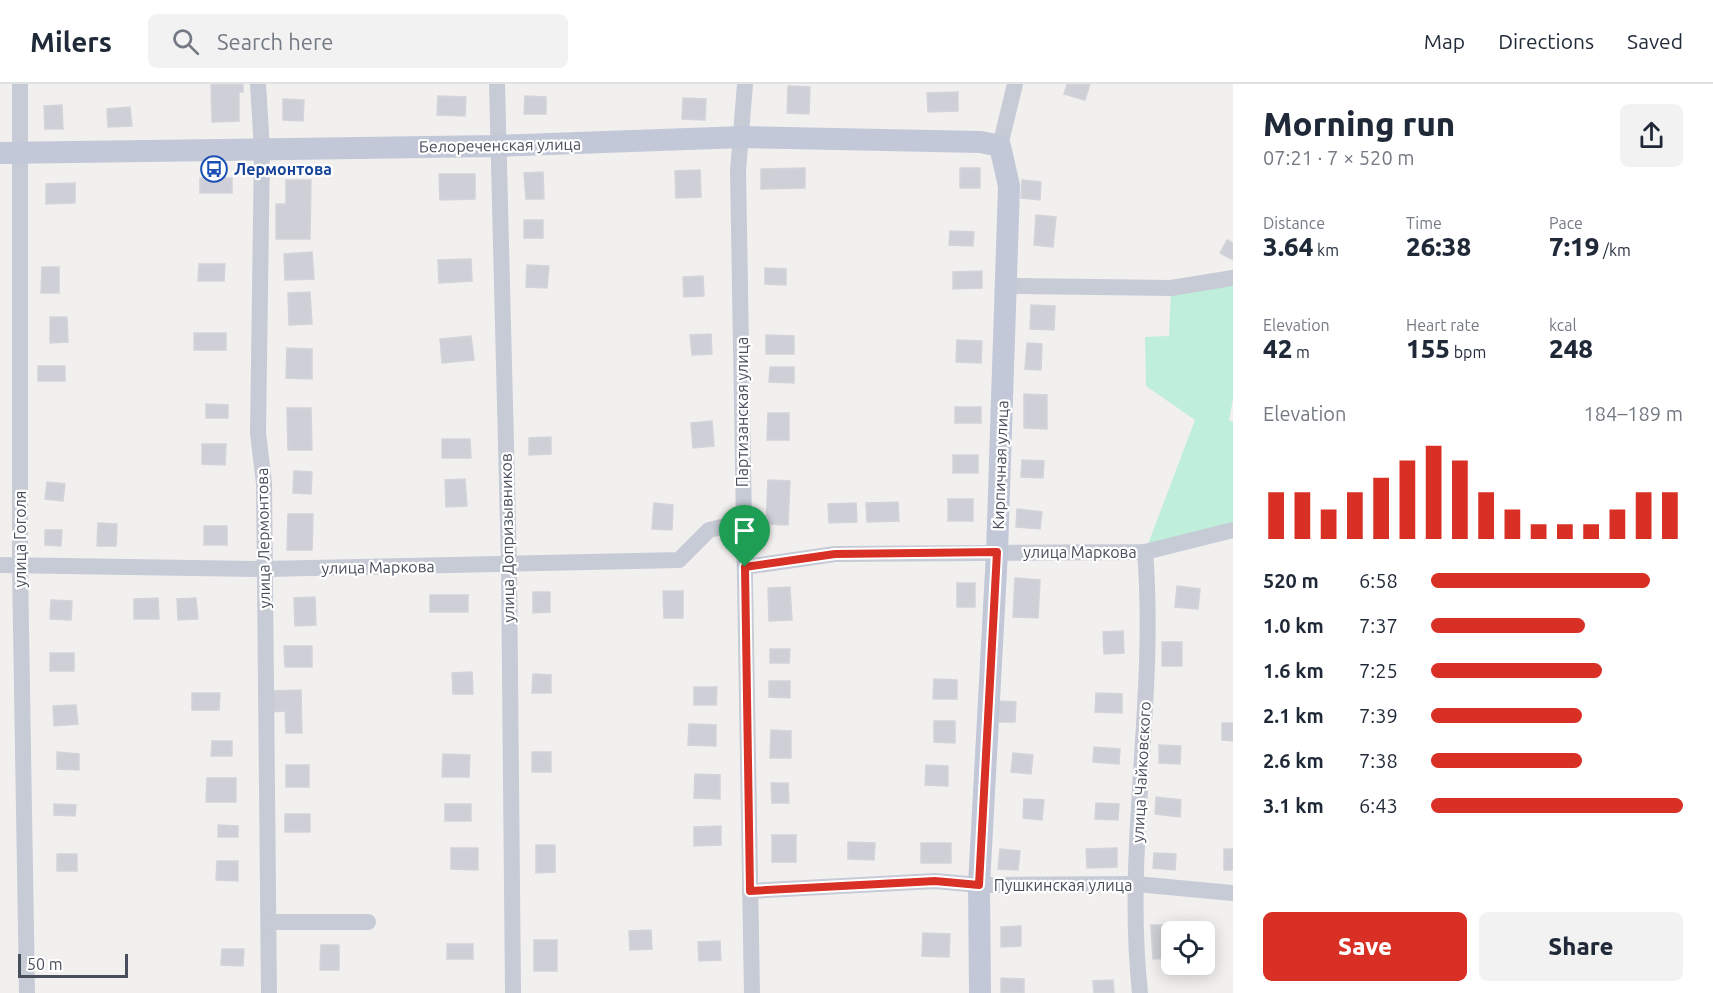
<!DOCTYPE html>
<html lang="en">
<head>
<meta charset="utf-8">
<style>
	body { margin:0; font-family:Ubuntu,sans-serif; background:#f2f2f3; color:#1f2937; height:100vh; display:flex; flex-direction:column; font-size:22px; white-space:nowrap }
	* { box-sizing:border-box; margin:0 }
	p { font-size:20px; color:#747a83 }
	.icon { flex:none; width:33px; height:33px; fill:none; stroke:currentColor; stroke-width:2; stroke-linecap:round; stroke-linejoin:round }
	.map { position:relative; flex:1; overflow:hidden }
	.sheet { display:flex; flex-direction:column; background:#fff; width:480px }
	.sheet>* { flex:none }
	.buttons { position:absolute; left:1161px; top:837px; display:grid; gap:12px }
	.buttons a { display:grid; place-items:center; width:54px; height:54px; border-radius:9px; background:#fff; box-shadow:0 3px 15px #0003; font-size:30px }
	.scale { position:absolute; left:18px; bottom:15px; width:110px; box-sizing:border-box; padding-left:6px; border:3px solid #484e5c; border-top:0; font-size:16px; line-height:21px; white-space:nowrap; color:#484e5c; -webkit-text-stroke:4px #fff; paint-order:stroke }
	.pin { position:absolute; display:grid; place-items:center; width:51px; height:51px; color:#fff; margin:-62px -26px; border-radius:50% 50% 50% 0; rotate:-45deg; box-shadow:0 0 6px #0007 }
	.pin .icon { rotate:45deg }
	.round { display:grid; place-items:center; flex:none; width:63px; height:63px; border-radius:9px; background:#f2f2f3 }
	.headline { display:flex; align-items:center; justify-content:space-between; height:102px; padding:0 30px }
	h1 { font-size:33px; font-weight:800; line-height:45px }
	.metrics { display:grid; grid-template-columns:repeat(3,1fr); gap:9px; height:102px; padding:6px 30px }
	.metrics div { display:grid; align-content:center }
	.metrics b { font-size:26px; font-weight:800 }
	.metrics small { font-size:16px; font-weight:400 }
	.metrics p { font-size:16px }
	.chart { height:168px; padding:12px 30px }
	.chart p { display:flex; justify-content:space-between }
	.chart svg { width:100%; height:108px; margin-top:6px; stroke:#d93025; stroke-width:6 }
	.action { display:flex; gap:12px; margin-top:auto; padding:12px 30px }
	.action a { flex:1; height:69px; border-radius:9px; background:#d93025; color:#fff; font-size:24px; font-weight:800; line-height:69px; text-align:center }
	.action a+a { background:#f2f2f3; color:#1f2937 }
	ul { padding:0 30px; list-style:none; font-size:20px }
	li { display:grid; grid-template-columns:96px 72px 1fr; align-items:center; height:45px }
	li i { height:15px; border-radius:8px; background:#d93025 }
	header { display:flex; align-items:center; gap:36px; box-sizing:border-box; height:84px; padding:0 30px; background:#fff; border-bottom:2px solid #e0e1e3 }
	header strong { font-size:28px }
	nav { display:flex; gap:33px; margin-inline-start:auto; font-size:21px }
	.search { width:420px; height:54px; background:#f2f2f3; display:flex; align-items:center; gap:15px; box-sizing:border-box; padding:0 21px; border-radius:9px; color:#747a83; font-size:22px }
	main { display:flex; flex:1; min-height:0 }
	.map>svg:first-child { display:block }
	.green { fill:#bfeedb }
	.building { fill:#cfd0d7; stroke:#d3d4da; stroke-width:1.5 }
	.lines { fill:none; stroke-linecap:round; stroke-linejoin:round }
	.street { stroke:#c6cbd6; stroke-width:16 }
	.secondary { stroke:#c2c8d7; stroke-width:22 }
	.route-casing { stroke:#fff; stroke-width:12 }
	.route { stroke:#d93025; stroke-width:8 }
	.labels { text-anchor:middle; stroke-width:4.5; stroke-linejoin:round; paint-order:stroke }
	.street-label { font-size:16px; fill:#484e5c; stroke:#fff }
	.transit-label { font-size:16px; font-weight:bold; fill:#164399; stroke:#fff; text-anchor:start }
</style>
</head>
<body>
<header>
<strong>Milers</strong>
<div class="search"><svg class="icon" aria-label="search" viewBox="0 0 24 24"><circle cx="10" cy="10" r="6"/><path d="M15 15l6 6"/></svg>Search here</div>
<nav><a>Map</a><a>Directions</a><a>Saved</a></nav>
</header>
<main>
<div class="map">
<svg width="1233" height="909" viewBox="0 0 1233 909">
	<rect width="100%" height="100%" fill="#f2f0ef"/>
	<polygon class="green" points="1233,194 1233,315 1229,336 1233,338 1233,446 1145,468 1195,336 1146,302 1145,253 1169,252 1171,204"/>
	<g class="building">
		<polygon points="211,0 243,0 243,8 239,8 239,37 212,38"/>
		<polygon points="1067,0 1090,0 1085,16 1064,10"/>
		<polygon points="788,2 810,3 809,30 787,29"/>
		<polygon points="958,8 958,27 928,28 927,9"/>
		<polygon points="438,12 466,13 465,32 437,31"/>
		<polygon points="525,12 546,13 546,30 524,30"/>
		<polygon points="683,14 706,15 705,36 682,35"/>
		<polygon points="283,15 304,16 303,37 283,36"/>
		<polygon points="62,21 63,45 45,45 44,22"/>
		<polygon points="130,23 132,42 108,43 107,25"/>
		<polygon points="805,84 805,104 761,105 761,85"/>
		<rect x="960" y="84" width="20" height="20"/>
		<polygon points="700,86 701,113 676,114 675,87"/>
		<polygon points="543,88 544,115 526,115 524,89"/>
		<polygon points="439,90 475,90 475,115 440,116"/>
		<rect x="200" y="94" width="32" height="15"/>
		<polygon points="286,96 311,96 310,155 276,155 276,120 286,120"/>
		<polygon points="1022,96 1041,98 1040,116 1021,114"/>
		<polygon points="75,99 75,119 46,120 46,100"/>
		<polygon points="1036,131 1056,133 1053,163 1034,161"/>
		<rect x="524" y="136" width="19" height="18"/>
		<polygon points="950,147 974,148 973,162 949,161"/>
		<polygon points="1227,156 1233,159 1233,176 1220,169"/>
		<polygon points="312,168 314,195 285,196 284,170"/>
		<polygon points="471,175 472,197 439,199 438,176"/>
		<polygon points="199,180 225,180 224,197 198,197"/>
		<polygon points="527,181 549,182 547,204 526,203"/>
		<polygon points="42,183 59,183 59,209 41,209"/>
		<polygon points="765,184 786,185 786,201 765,200"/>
		<polygon points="982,187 982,204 953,205 953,188"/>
		<polygon points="703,192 704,212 684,213 683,193"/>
		<polygon points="310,208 312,240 289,241 288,209"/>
		<polygon points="1031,221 1055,222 1054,246 1030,245"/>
		<polygon points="50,233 67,233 68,258 50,259"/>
		<rect x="194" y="249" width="32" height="17"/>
		<polygon points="711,250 712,270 692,271 690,251"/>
		<polygon points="766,251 794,252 794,270 766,270"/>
		<polygon points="471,252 474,276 442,279 440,255"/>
		<polygon points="957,256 982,257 981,279 956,278"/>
		<polygon points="1027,259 1042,260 1041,286 1025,285"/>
		<polygon points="287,264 312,265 312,295 286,294"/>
		<rect x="38" y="282" width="27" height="15"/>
		<polygon points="770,283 794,283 794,299 769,298"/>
		<polygon points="1024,310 1047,311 1047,345 1024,344"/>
		<polygon points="206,320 228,321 228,334 206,334"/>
		<rect x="955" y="323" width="26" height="16"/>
		<polygon points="287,324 311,324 312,366 288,366"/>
		<polygon points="768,329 789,329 789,356 767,356"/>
		<polygon points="712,337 714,362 693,364 691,339"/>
		<polygon points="551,353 551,370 529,371 529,354"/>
		<polygon points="442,355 470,355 471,374 442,374"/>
		<polygon points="202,360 226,360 225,381 202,380"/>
		<rect x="953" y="371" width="25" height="18"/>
		<polygon points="1022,376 1044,377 1043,394 1021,393"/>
		<polygon points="294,387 312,388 311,410 293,409"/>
		<polygon points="465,395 467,422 446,423 445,396"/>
		<polygon points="768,396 790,397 788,441 766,440"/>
		<polygon points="47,398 65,400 63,417 45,415"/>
		<rect x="948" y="415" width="25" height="22"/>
		<polygon points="898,418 899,437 867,438 866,419"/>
		<polygon points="654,419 673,421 672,446 652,445"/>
		<polygon points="856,419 857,438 829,439 828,420"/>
		<polygon points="1017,425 1042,428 1040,445 1016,443"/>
		<polygon points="288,430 313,430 312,466 287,466"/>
		<polygon points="98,439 117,440 116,462 97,462"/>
		<rect x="204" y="442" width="23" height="19"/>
		<polygon points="45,446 62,446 61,462 45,461"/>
		<polygon points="1015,494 1040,496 1038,534 1013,533"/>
		<rect x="957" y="499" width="18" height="24"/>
		<polygon points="1177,502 1200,505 1198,525 1175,523"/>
		<polygon points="790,503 792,536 769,537 768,504"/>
		<polygon points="663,507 683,507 683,534 664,534"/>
		<polygon points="533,508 550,508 550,528 533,529"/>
		<rect x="430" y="511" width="38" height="17"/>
		<polygon points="315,513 316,541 295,542 294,514"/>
		<polygon points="158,514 159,535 134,535 134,515"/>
		<polygon points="196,514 198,535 178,536 177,515"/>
		<polygon points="51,516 72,517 71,536 50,535"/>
		<polygon points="1123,547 1124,569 1104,570 1103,548"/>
		<rect x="1162" y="558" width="20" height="24"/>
		<polygon points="284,562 312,562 312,583 285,583"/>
		<polygon points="770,565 790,565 789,579 770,579"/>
		<rect x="50" y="569" width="24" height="18"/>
		<polygon points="472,588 473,610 453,610 452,589"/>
		<polygon points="533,590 551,591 551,609 532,609"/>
		<polygon points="934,595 957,596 957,615 933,615"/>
		<polygon points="769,597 790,597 790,614 769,613"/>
		<polygon points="694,603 717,603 716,621 694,621"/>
		<polygon points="301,606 302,649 286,649 285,627 270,628 270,607"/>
		<polygon points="192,609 220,609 219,626 192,626"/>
		<polygon points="1096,609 1122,610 1122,629 1095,628"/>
		<polygon points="999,617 1016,618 1015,638 998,638"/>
		<polygon points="76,621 78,640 54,642 53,622"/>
		<polygon points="934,637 955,637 955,659 934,658"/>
		<polygon points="1222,639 1233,639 1233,657 1222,656"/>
		<polygon points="689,640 716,641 716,662 688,661"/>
		<polygon points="771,646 791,647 791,674 770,674"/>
		<polygon points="212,657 232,657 232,672 211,672"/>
		<polygon points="1159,661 1181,662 1180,680 1159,679"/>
		<polygon points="1094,663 1120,665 1119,680 1093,678"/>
		<polygon points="57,668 79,670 79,686 57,685"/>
		<rect x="532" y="668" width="19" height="20"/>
		<polygon points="1013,669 1033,671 1031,690 1011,688"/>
		<polygon points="443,670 470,671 469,693 442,693"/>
		<rect x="286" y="681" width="23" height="22"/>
		<polygon points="926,681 948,682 948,702 925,701"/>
		<polygon points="695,690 720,691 720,715 694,714"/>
		<polygon points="207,694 236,694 236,718 206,718"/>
		<polygon points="771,699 788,699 789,719 772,719"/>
		<polygon points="1156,713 1181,716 1180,733 1155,730"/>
		<polygon points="1024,715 1044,716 1042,736 1023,734"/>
		<polygon points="1096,719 1119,720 1118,736 1095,735"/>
		<polygon points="54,720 76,721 75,732 54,731"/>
		<rect x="445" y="720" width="26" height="17"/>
		<rect x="285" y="730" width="25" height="18"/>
		<polygon points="218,741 238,742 238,753 218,753"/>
		<polygon points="721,742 721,761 694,762 694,743"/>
		<rect x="772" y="751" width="24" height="27"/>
		<polygon points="848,758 875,759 874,776 848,775"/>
		<rect x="921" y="759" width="30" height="20"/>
		<polygon points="536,761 555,761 555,788 536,789"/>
		<polygon points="451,764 478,764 478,786 451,785"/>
		<polygon points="1117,764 1117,783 1087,784 1086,765"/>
		<polygon points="1000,765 1020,767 1018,786 998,785"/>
		<rect x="1224" y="765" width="9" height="21"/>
		<polygon points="1154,769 1176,770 1175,786 1153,784"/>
		<rect x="57" y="770" width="20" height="17"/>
		<polygon points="217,777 238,777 238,797 216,796"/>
		<polygon points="1151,841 1170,841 1172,874 1153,875"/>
		<polygon points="1021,842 1021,862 1001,863 1001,843"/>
		<polygon points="651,846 652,865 630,866 629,847"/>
		<polygon points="923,849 950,850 949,873 922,872"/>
		<rect x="534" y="856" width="23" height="31"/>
		<polygon points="720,857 721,876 699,877 698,858"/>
		<rect x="447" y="860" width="26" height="15"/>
		<polygon points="321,861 339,861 339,886 320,886"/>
		<polygon points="222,865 244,865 243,882 221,881"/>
		<polygon points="1001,894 1024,895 1024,909 1001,909"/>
		<polygon points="1113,896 1114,909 1094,909 1093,897"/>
	</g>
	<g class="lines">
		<g class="street">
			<polyline points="20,0 20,481 27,909"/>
			<polyline points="258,0 262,65 258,349 264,399 269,909"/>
			<polyline points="497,0 509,481 513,909"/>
			<polyline points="745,0 738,87 752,909"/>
			<polyline points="1000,62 1015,0"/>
			<polyline points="1006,202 1171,204 1233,194"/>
			<polyline points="0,481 264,485 679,476 709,446 742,438"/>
			<polyline points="745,483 835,470 1145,468 1233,446"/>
			<polyline points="750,807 935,797 979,801 1136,800 1233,809"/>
			<polyline points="269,838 368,838"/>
			<path d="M1140,909C1124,762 1157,615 1145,468"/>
		</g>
		<polyline class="secondary" points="0,69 496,62 743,53 981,58 1000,62 1009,102 997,468 979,801 980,909"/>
	</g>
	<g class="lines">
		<g class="route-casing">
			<polygon id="route" points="997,468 979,801 935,797 750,807 745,483 835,470"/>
		</g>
		<use href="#route" class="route"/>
	</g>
	<defs>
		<g id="bus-ring" transform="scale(1.35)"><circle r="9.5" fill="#fff" stroke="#1a4fb4" stroke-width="1.5"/><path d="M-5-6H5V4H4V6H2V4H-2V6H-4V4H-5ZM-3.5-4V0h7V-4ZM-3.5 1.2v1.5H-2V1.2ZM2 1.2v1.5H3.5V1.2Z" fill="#1a4fb4"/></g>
	</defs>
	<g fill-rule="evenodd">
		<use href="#bus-ring" x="214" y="85"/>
	</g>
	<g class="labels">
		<g class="street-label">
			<text transform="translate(500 61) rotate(-1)" y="6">Белореченская улица</text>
			<text transform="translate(742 328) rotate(-90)" y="6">Партизанская улица</text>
			<text transform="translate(1000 381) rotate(-88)" y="6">Кирпичная улица</text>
			<text transform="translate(263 454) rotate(-91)" y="6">улица Лермонтова</text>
			<text transform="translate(507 454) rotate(-91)" y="6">улица Допризывников</text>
			<text transform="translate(20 455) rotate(-90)" y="6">улица Гоголя</text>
			<text x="1080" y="474">улица Маркова</text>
			<text transform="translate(378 483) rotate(-1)" y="6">улица Маркова</text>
			<text transform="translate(1141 688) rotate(-87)" y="6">улица Чайковского</text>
			<text x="1063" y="807">Пушкинская улица</text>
		</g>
		<g class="transit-label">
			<text x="234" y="91">Лермонтова</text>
		</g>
	</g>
</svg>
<div class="buttons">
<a><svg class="icon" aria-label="locate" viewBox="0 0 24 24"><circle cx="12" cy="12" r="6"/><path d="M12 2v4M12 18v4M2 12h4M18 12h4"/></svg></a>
</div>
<div class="scale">50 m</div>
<div class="pin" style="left:745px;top:483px;background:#1e9e55"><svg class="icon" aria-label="arrive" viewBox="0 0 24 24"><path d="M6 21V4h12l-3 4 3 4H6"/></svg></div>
</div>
<section class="sheet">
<div class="headline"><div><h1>Morning run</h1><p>07:21 · 7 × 520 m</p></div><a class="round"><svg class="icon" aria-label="share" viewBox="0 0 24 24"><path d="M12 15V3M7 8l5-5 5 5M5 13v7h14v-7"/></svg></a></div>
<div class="metrics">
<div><p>Distance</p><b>3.64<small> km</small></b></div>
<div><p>Time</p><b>26:38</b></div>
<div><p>Pace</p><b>7:19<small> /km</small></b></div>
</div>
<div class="metrics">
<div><p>Elevation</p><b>42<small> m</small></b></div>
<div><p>Heart rate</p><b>155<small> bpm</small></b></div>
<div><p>kcal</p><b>248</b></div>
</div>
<div class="chart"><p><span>Elevation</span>184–189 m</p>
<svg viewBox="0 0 160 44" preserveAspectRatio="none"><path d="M5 44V25M15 44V25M25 44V32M35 44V25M45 44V19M55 44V12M65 44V6M75 44V12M85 44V25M95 44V32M105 44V38M115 44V38M125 44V38M135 44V32M145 44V25M155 44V25"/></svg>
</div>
<ul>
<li><b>520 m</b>6:58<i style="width:87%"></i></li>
<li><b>1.0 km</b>7:37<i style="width:61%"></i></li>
<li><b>1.6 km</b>7:25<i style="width:68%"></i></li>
<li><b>2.1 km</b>7:39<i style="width:60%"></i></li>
<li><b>2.6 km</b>7:38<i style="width:60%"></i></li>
<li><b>3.1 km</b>6:43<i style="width:100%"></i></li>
</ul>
<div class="action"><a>Save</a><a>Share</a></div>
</section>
</main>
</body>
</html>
